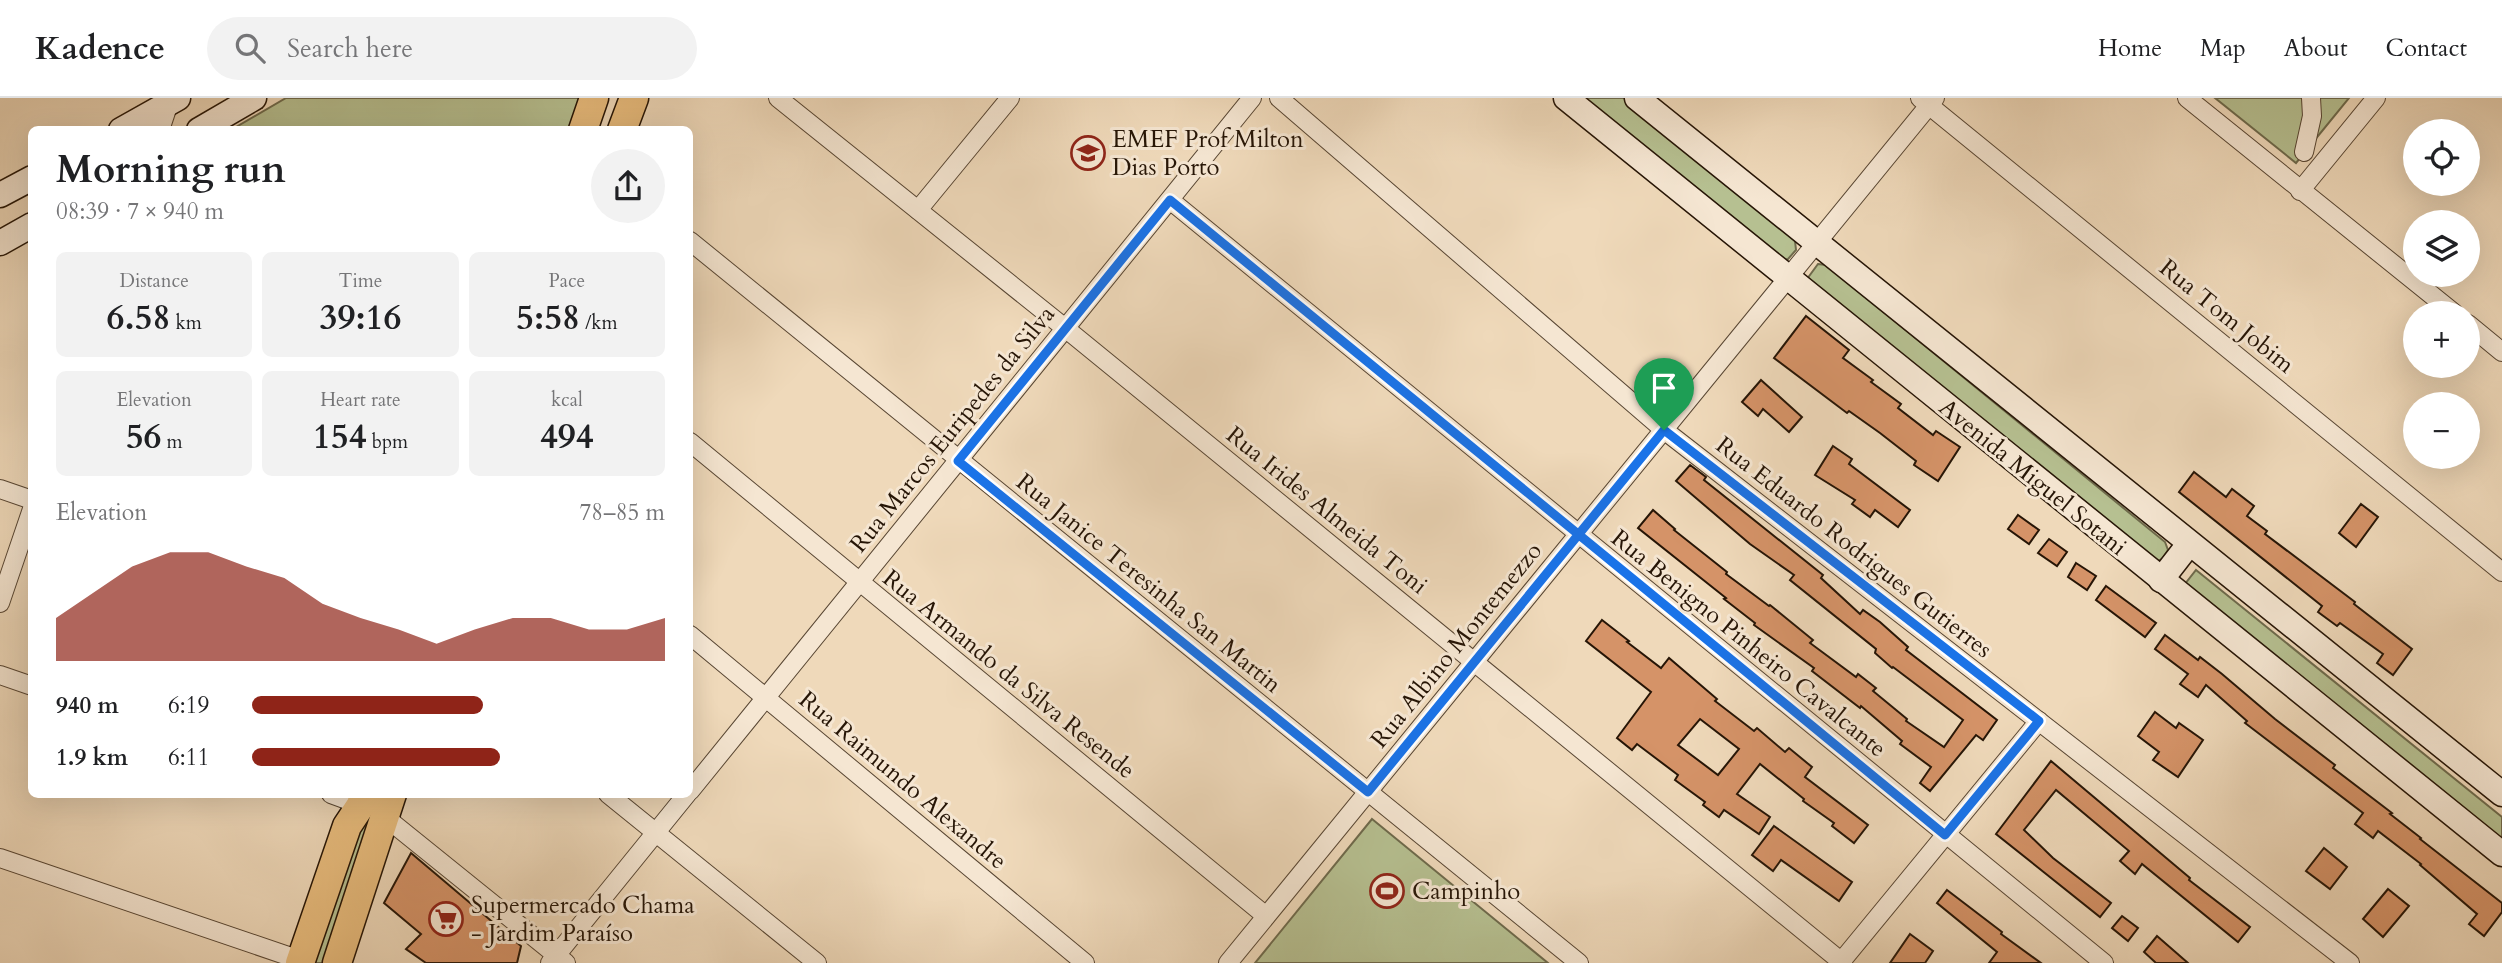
<!DOCTYPE html>
<html lang="en">
<head>
<meta charset="utf-8">
<style>
	body { margin:0; font-family:Cardo,serif; background:#f2f2f2; color:#202124; height:100vh; display:flex; flex-direction:column; font-size:26px; white-space:nowrap }
	* { box-sizing:border-box; margin:0 }
	p { font-size:23px; color:#757577 }
	.icon { flex:none; width:38px; height:38px; fill:none; stroke:currentColor; stroke-width:2; stroke-linecap:round; stroke-linejoin:round }
	.map { position:relative; flex:1; overflow:hidden }
	.sheet { position:absolute; left:28px; top:28px; width:665px; height:672px; display:flex; flex-direction:column; background:#fff; border-radius:10px; box-shadow:0 7px 28px #0002 }
	.sheet>* { flex:none }
	.fabs { position:absolute; left:2403px; top:21px; display:grid; gap:14px }
	.fabs a { display:grid; place-items:center; width:77px; height:77px; border-radius:50%; background:#fff; box-shadow:0 7px 28px #0002; font-size:35px }
	.pin { position:absolute; display:grid; place-items:center; width:60px; height:60px; color:#fff; margin:-72px -30px; border-radius:50% 50% 50% 0; rotate:-45deg; box-shadow:0 0 7px #0007 }
	.pin .icon { rotate:45deg }
	.round { display:grid; place-items:center; flex:none; width:74px; height:74px; border-radius:37px; background:#f2f2f2 }
	.overview { display:flex; align-items:center; justify-content:space-between; height:119px; padding:0 28px }
	h1 { font-size:38px; font-weight:700; line-height:52px }
	.figures { display:grid; grid-template-columns:repeat(3,1fr); gap:10px; height:119px; padding:7px 28px }
	.figures div { display:grid; align-content:center; border-radius:10px; background:#f2f2f2; text-align:center }
	.figures b { font-size:35px; font-weight:700 }
	.figures small { font-size:19px; font-weight:400 }
	.figures p { font-size:19px }
	.chart { height:196px; padding:14px 28px }
	.chart p { display:flex; justify-content:space-between }
	.chart svg { width:100%; height:126px; margin-top:7px; fill:#8f2418; opacity:.7 }
	ul { padding:0 28px; list-style:none; font-size:23px }
	li { display:grid; grid-template-columns:112px 84px 1fr; align-items:center; height:52px }
	li i { height:18px; border-radius:9px; background:#8f2418 }
	header { display:flex; align-items:center; gap:42px; box-sizing:border-box; height:98px; padding:0 35px; background:#fff; border-bottom:2px solid #e0e0e0 }
	header strong { font-size:33px }
	nav { display:flex; gap:38px; margin-inline-start:auto; font-size:24px }
	.search { width:490px; height:63px; background:#f2f2f2; display:flex; align-items:center; gap:18px; box-sizing:border-box; padding:0 24px; border-radius:38px; color:#757577; font-size:26px }
	.map>svg:first-child { display:block }
	.green { fill:#b6c091; stroke:#6e6a4c; stroke-width:2 }
	.building { fill:#d59368; stroke:#261506; stroke-width:2; fill-rule:evenodd }
	.lines { fill:none; stroke-linecap:round; stroke-linejoin:round }
	.street-casing { stroke:#584633; stroke-width:20 }
	.secondary-casing { stroke:#261506; stroke-width:27 }
	.primary-casing { stroke:#261506; stroke-width:31 }
	.street { stroke:#f5e6d2; stroke-width:18 }
	.secondary { stroke:#f5e6d2; stroke-width:24 }
	.primary { stroke:#e8bc7d; stroke-width:28 }
	.route-casing { stroke:#fff; stroke-width:14 }
	.route { stroke:#1a73e8; stroke-width:9 }
	.labels { text-anchor:middle; stroke-width:6; stroke-linejoin:round; paint-order:stroke }
	.poi-label { font-size:24px; fill:#261506; stroke:#f5e6d2; text-anchor:start }
	.street-label { font-size:24px; fill:#261506; stroke:#f5e6d2 }
</style>
</head>
<body>
<header>
<strong>Kadence</strong>
<div class="search"><svg class="icon" aria-label="search" viewBox="0 0 24 24"><circle cx="10" cy="10" r="6"/><path d="M15 15l6 6"/></svg>Search here</div>
<nav><a>Home</a><a>Map</a><a>About</a><a>Contact</a></nav>
</header>
<div class="map">
<svg width="2502" height="865" viewBox="0 0 2502 865">
	<rect width="100%" height="100%" fill="#efd9ba"/>
	<filter id="stains"><feTurbulence type="fractalNoise" baseFrequency=".00286" numOctaves="4"/><feColorMatrix values="0 0 0 0 .2 0 0 0 0 .09 0 0 0 0 .02 0 0 0 .5 -.17"/></filter>
	<radialGradient id="worn" r=".72"><stop offset=".6" stop-color="#630" stop-opacity="0"/><stop offset="1" stop-color="#630" stop-opacity=".3"/></radialGradient>
	<g class="green">
		<polygon points="286,0 583,0 572,31 231,32"/>
		<polygon points="1576,0 1624,0 1789,136 1795,143 1796,152 1788,161 1782,162"/>
		<polygon points="2215,0 2349,0 2296,65"/>
		<polygon points="1818,166 1826,167 2165,444 2168,452 2163,460 2155,465 1807,181"/>
		<polygon points="2196,472 2502,719 2502,753 2181,491"/>
		<polygon points="365,697 382,697 323,865 307,865"/>
		<polygon points="1372,721 1548,865 1255,865"/>
	</g>
	<g class="building">
		<polygon points="1806,218 1849,252 1843,260 1873,282 1871,284 1901,306 1898,310 1933,337 1936,333 1960,349 1938,383 1914,367 1916,363 1880,335 1849,313 1847,315 1774,260"/>
		<polygon points="1761,282 1802,319 1789,334 1763,311 1758,318 1742,304"/>
		<polygon points="1833,348 1852,361 1849,366 1910,412 1898,429 1875,412 1870,419 1852,406 1855,402 1815,377"/>
		<polygon points="1690,367 1706,379 1704,382 1823,477 1821,480 1860,516 1863,512 1880,524 1908,549 1906,552 1997,622 1983,642 1976,637 1930,693 1920,685 1931,669 1900,646 1902,643 1861,608 1860,610 1812,573 1814,570 1754,527 1755,525 1724,501 1726,500 1638,430 1653,412 1675,431 1674,432 1727,474 1726,476 1769,508 1770,507 1813,542 1810,545 1856,579 1858,576 1876,590 1873,593 1907,621 1906,623 1944,649 1963,622 1893,569 1892,570 1875,555 1876,551 1790,482 1794,477 1750,446 1676,383"/>
		<polygon points="2194,374 2226,399 2232,391 2254,408 2247,418 2267,433 2265,436 2355,504 2354,506 2412,551 2393,577 2377,565 2383,556 2340,525 2337,528 2318,514 2322,508 2179,394"/>
		<polygon points="2361,406 2378,419 2356,449 2339,435"/>
		<polygon points="2018,417 2039,432 2029,446 2008,431"/>
		<polygon points="2049,441 2067,454 2057,468 2038,455"/>
		<polygon points="2076,465 2096,478 2087,492 2068,479"/>
		<polygon points="2106,488 2156,525 2145,539 2096,502"/>
		<path d="M1602,522L1629,543L1627,544L1661,570L1669,560L1717,601L1715,603L1754,633L1757,630L1785,654L1789,650L1812,669L1805,679L1868,727L1854,745L1832,728L1834,725L1803,703L1804,701L1760,666L1737,696L1770,719L1759,736L1724,712L1719,719L1703,707L1705,704L1675,682L1678,677L1637,646L1632,652L1617,640L1651,594L1586,543ZM1700,621L1739,651L1718,677L1678,647Z"/>
		<polygon points="2165,537 2198,562 2200,559 2222,576 2275,621 2335,667 2333,670 2392,715 2390,716 2421,740 2420,741 2502,805 2502,814 2484,838 2469,826 2477,816 2420,767 2421,766 2378,733 2373,740 2355,726 2363,715 2245,625 2247,623 2206,587 2198,599 2180,586 2188,576 2155,551"/>
		<polygon points="2155,614 2176,630 2179,625 2203,642 2178,679 2153,662 2159,654 2138,638"/>
		<polygon points="2051,663 2190,780 2189,782 2250,829 2238,844 2142,766 2135,776 2120,763 2129,753 2056,692 2024,732 2053,760 2111,805 2100,819 1996,736"/>
		<polygon points="1774,728 1852,784 1839,803 1781,762 1773,773 1752,757"/>
		<polygon points="2324,750 2347,769 2330,791 2306,773"/>
		<polygon points="411,755 521,848 517,865 426,865 406,851 421,836 384,805"/>
		<polygon points="2388,791 2409,808 2383,839 2363,821"/>
		<polygon points="1947,792 2002,834 2001,836 2041,865 1989,865 1997,854 1937,805"/>
		<polygon points="2122,818 2138,830 2128,843 2112,830"/>
		<polygon points="1910,836 1933,853 1925,865 1890,865"/>
		<polygon points="2157,838 2188,865 2156,865 2144,854"/>
	</g>
	<g class="lines">
		<g class="street-casing">
			<g id="street">
				<polyline points="778,0 1065,230 1843,865"/>
				<polyline points="1279,0 1664,332 2350,865"/>
				<polyline points="1920,0 2502,474"/>
				<polyline points="2187,0 2454,215"/>
				<polyline points="160,32 170,2"/>
				<polyline points="2304,54 2312,18 2311,0"/>
				<polyline points="2300,93 2376,0"/>
				<polyline points="1170,102 2104,865"/>
				<polyline points="918,112 1010,0"/>
				<polyline points="690,143 1579,865"/>
				<polyline points="2468,226 2502,254"/>
				<polyline points="690,344 1266,818"/>
				<polyline points="0,391 32,402"/>
				<polyline points="0,505 32,411"/>
				<polyline points="690,537 1085,865"/>
				<polyline points="0,577 32,588"/>
				<polyline points="690,693 1252,0"/>
				<polyline points="331,696 361,707"/>
				<polyline points="608,696 817,865"/>
				<polyline points="385,719 566,865"/>
				<polyline points="0,760 300,862"/>
				<polyline points="550,865 687,696"/>
				<polyline points="1228,865 1935,0"/>
				<polyline points="1840,865 2039,623"/>
			</g>
		</g>
		<g class="secondary-casing">
			<g id="secondary">
				<polyline points="1566,0 2502,756"/>
				<polyline points="1637,0 2502,696"/>
				<polyline points="121,32 178,0"/>
				<polyline points="199,32 254,0"/>
				<polyline points="0,97 32,80"/>
				<polyline points="0,145 32,127"/>
				<polyline points="2161,482 2189,446"/>
			</g>
		</g>
		<g class="primary-casing">
			<g id="primary">
				<polyline points="583,32 594,0"/>
				<polyline points="622,32 634,0"/>
				<polyline points="300,865 347,728 361,707 364,696"/>
				<polyline points="337,865 392,696"/>
			</g>
		</g>
		<use href="#street" class="street"/>
		<use href="#secondary" class="secondary"/>
		<use href="#primary" class="primary"/>
	</g>
	<g class="lines">
		<g class="route-casing">
			<path id="route" d="M1664,332C1565,452 1467,573 1368,694L958,363L1170,102C1428,313 1687,525 1945,737L2039,623L1664,332"/>
		</g>
		<use href="#route" class="route"/>
	</g>
	<defs>
		<g id="school-ring" transform="scale(1.75)"><circle r="9.5" fill="#f5e6d2" stroke="#8f2418" stroke-width="1.5"/><path d="M0-5L7-2L0 1L-7-2ZM-4 1L0 2.5L4 1V4Q0 6-4 4Z" fill="#8f2418"/></g>
		<g id="stadium-ring" transform="scale(1.75)"><circle r="9.5" fill="#f5e6d2" stroke="#8f2418" stroke-width="1.5"/><path d="M0-5a6.5 5 0 1 0 0 10a6.5 5 0 1 0 0-10ZM-3.5-1.8h7v3.6h-7Z" fill="#8f2418"/></g>
		<g id="supermarket-ring" transform="scale(1.75)"><circle r="9.5" fill="#f5e6d2" stroke="#8f2418" stroke-width="1.5"/><path d="M-6-5.5h2.5l.6 2H6L4.5 2H-2.5L-4.4-4H-6ZM-1.5 3.2a1.3 1.3 0 1 0 .1 0ZM3 3.2a1.3 1.3 0 1 0 .1 0Z" fill="#8f2418"/></g>
	</defs>
	<g fill-rule="evenodd">
		<use href="#school-ring" x="1088" y="55"/>
		<use href="#stadium-ring" x="1387" y="793"/>
		<use href="#supermarket-ring" x="446" y="821"/>
	</g>
	<g class="labels">
		<g class="poi-label">
			<text x="1112" y="49">EMEF Prof Milton<tspan x="1112" dy="28">Dias Porto</tspan></text>
			<text x="1412" y="801">Campinho</text>
			<text x="471" y="815">Supermercado Chama<tspan x="471" dy="28">- Jardim Paraíso</tspan></text>
		</g>
		<g class="street-label">
			<text transform="translate(2227 218) rotate(39)" y="8">Rua Tom Jobim</text>
			<text transform="translate(952 331) rotate(-51)" y="8">Rua Marcos Euripedes da Silva</text>
			<text transform="translate(2033 379) rotate(39)" y="8">Avenida Miguel Sotani</text>
			<text transform="translate(1327 412) rotate(39)" y="8">Rua Irides Almeida Toni</text>
			<text transform="translate(1854 449) rotate(38)" y="8">Rua Eduardo Rodrigues Gutierres</text>
			<text transform="translate(1149 485) rotate(39)" y="8">Rua Janice Teresinha San Martin</text>
			<text transform="translate(1749 545) rotate(39)" y="8">Rua Benigno Pinheiro Cavalcante</text>
			<text transform="translate(1456 547) rotate(-51)" y="8">Rua Albino Montemezzo</text>
			<text transform="translate(1009 576) rotate(39)" y="8">Rua Armando da Silva Resende</text>
			<text transform="translate(903 682) rotate(40)" y="8">Rua Raimundo Alexandre</text>
		</g>
	</g>
	<rect width="100%" height="100%" filter="url(#stains)"/>
	<rect width="100%" height="100%" fill="url(#worn)"/>
</svg>
<div class="fabs">
<a><svg class="icon" aria-label="locate" viewBox="0 0 24 24"><circle cx="12" cy="12" r="6"/><path d="M12 2v4M12 18v4M2 12h4M18 12h4"/></svg></a>
<a><svg class="icon" aria-label="layers" viewBox="0 0 24 24"><path d="M12 4l9 5-9 5-9-5zM3 14l9 5 9-5"/></svg></a>
<a>+</a>
<a>−</a>
</div>
<div class="pin" style="left:1664px;top:332px;background:#1e9e55"><svg class="icon" aria-label="arrive" viewBox="0 0 24 24"><path d="M6 21V4h12l-3 4 3 4H6"/></svg></div>
<section class="sheet">
<div class="overview"><div><h1>Morning run</h1><p>08:39 · 7 × 940 m</p></div><a class="round"><svg class="icon" aria-label="share" viewBox="0 0 24 24"><path d="M12 15V3M7 8l5-5 5 5M5 13v7h14v-7"/></svg></a></div>
<div class="figures">
<div><p>Distance</p><b>6.58<small> km</small></b></div>
<div><p>Time</p><b>39:16</b></div>
<div><p>Pace</p><b>5:58<small> /km</small></b></div>
</div>
<div class="figures">
<div><p>Elevation</p><b>56<small> m</small></b></div>
<div><p>Heart rate</p><b>154<small> bpm</small></b></div>
<div><p>kcal</p><b>494</b></div>
</div>
<div class="chart"><p><span>Elevation</span>78–85 m</p>
<svg viewBox="0 0 160 44" preserveAspectRatio="none"><path d="M0 44V29L10 20L20 11L30 6L40 6L50 11L60 15L70 24L80 29L90 33L100 38L110 33L120 29L130 29L140 33L150 33L160 29V44z"/></svg>
</div>
<ul>
<li><b>940 m</b>6:19<i style="width:56%"></i></li>
<li><b>1.9 km</b>6:11<i style="width:60%"></i></li>
</ul>
</section>
</div>
</body>
</html>
